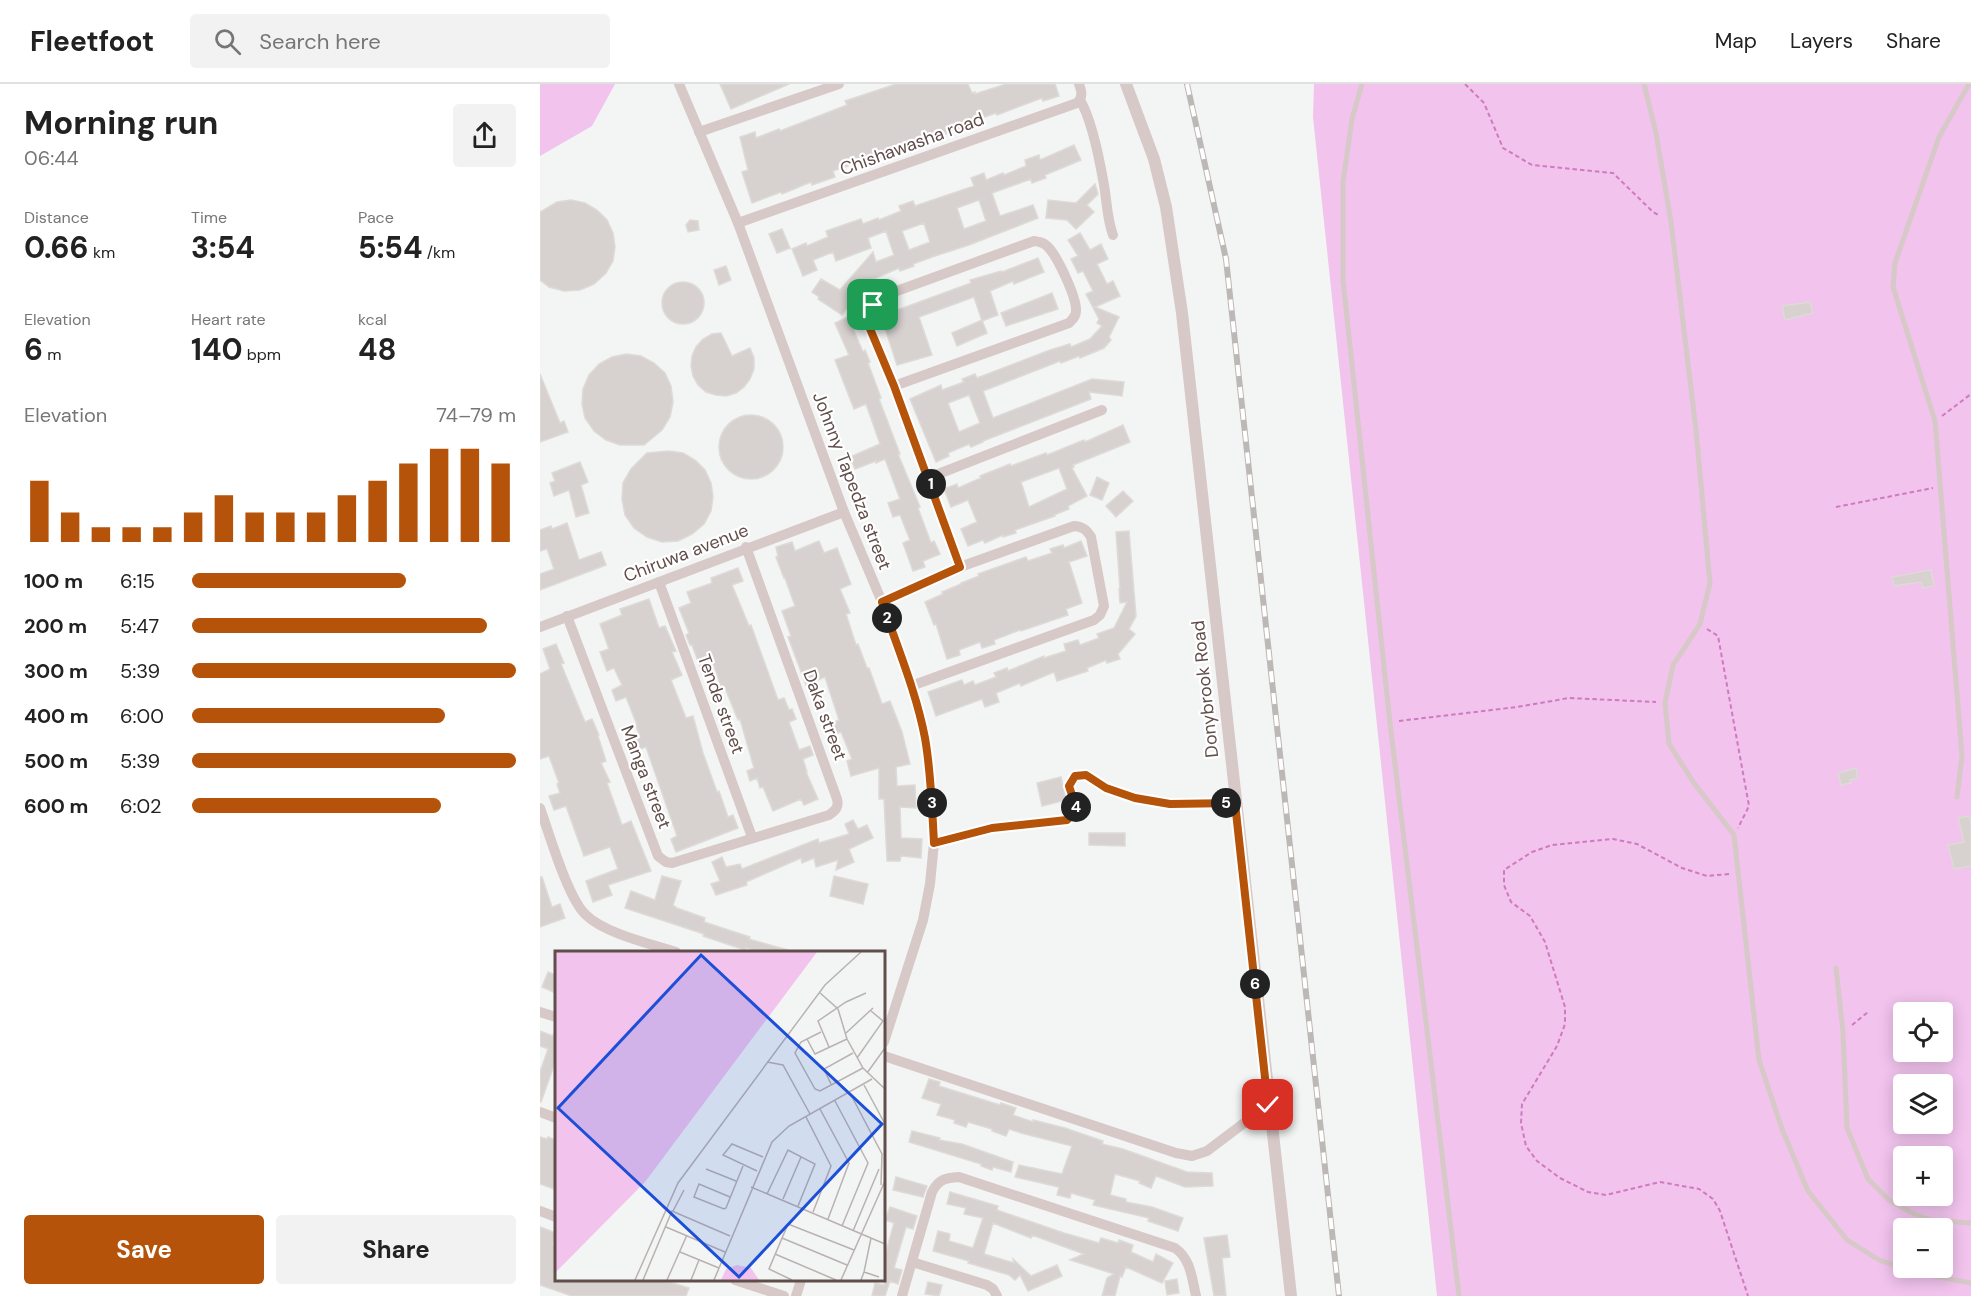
<!DOCTYPE html>
<html lang="en">
<head>
<meta charset="utf-8">
<style>
	body { margin:0; font-family:"DM Sans",sans-serif; background:#f2f2f2; color:#222; height:100vh; display:flex; flex-direction:column; font-size:22px; white-space:nowrap }
	* { box-sizing:border-box; margin:0 }
	p { font-size:20px; color:#767676 }
	.icon { flex:none; width:33px; height:33px; fill:none; stroke:currentColor; stroke-width:2; stroke-linecap:round; stroke-linejoin:round }
	.map { position:relative; flex:1; overflow:hidden }
	.side { display:flex; flex-direction:column; background:#fff; width:540px }
	.side>* { flex:none }
	.fabs { position:absolute; left:1353px; top:918px; display:grid; gap:12px }
	.fabs a { display:grid; place-items:center; width:60px; height:60px; border-radius:6px; background:#fff; box-shadow:0 3px 15px #0003; font-size:30px }
	.pin { position:absolute; display:grid; place-items:center; width:51px; height:51px; color:#fff; margin:-26px; border-radius:12px; box-shadow:0 3px 9px #0006 }
	.km { position:absolute; width:30px; height:30px; margin:-15px; border-radius:50%; background:#222; color:#fff; font-size:16px; line-height:30px; text-align:center }
	.round { display:grid; place-items:center; flex:none; width:63px; height:63px; border-radius:6px; background:#f2f2f2 }
	.headline { display:flex; align-items:center; justify-content:space-between; height:102px; padding:0 24px }
	h1 { font-size:33px; font-weight:700; line-height:45px }
	.metrics { display:grid; grid-template-columns:repeat(3,1fr); gap:9px; height:102px; padding:6px 24px }
	.metrics div { display:grid; align-content:center }
	.metrics b { font-size:30px; font-weight:700 }
	.metrics small { font-size:16px; font-weight:400 }
	.metrics p { font-size:16px }
	.chart { height:168px; padding:12px 24px }
	.chart p { display:flex; justify-content:space-between }
	.chart svg { width:100%; height:108px; margin-top:6px; stroke:#b45309; stroke-width:6 }
	.cta { display:flex; gap:12px; margin-top:auto; padding:12px 24px }
	.cta a { flex:1; height:69px; border-radius:6px; background:#b45309; color:#fff; font-size:24px; font-weight:700; line-height:69px; text-align:center }
	.cta a+a { background:#f2f2f2; color:#222 }
	ul { padding:0 24px; list-style:none; font-size:20px }
	li { display:grid; grid-template-columns:96px 72px 1fr; align-items:center; height:45px }
	li i { height:15px; border-radius:8px; background:#b45309 }
	header { display:flex; align-items:center; gap:36px; box-sizing:border-box; height:84px; padding:0 30px; background:#fff; border-bottom:2px solid #e0e0e0 }
	header strong { font-size:28px }
	nav { display:flex; gap:33px; margin-inline-start:auto; font-size:21px }
	.search { width:420px; height:54px; background:#f2f2f2; display:flex; align-items:center; gap:15px; box-sizing:border-box; padding:0 21px; border-radius:6px; color:#767676; font-size:22px }
	main { display:flex; flex:1; min-height:0 }
	.map>svg:first-child { display:block }
	.green { fill:#f1c3ed; fill-rule:evenodd }
	.building { fill:#d7d2cf; stroke:#dedad7; stroke-width:1.5; fill-rule:evenodd }
	.lines { fill:none; stroke-linecap:round; stroke-linejoin:round }
	.path { stroke:#d07abd; stroke-width:2; stroke-dasharray:4.5 3; stroke-linecap:butt }
	.service { stroke:#d7c9c7; stroke-width:5 }
	.minor { stroke:#d7c9c7; stroke-width:10 }
	.tertiary { stroke:#d7c9c7; stroke-width:12 }
	.rail-casing { stroke:#bdb7b5; stroke-width:6 }
	.rail { stroke:#fff; stroke-width:4; stroke-dasharray:11; stroke-linecap:butt }
	.route-casing { stroke:#fff; stroke-width:12 }
	.route { stroke:#b45309; stroke-width:8 }
	.labels { text-anchor:middle; stroke-width:4.5; stroke-linejoin:round; paint-order:stroke }
	.street-label { font-size:18px; fill:#614e4a; stroke:#fff }
	.inset-road { fill:none; stroke:#b9b2b0; stroke-width:1.5 }
	.view { fill:#1d4ed8; fill-opacity:0.15; stroke:#1d4ed8; stroke-width:3 }
	.inset-edge { fill:none; stroke:#614e4a; stroke-width:3 }
</style>
</head>
<body>
<header>
<strong>Fleetfoot</strong>
<div class="search"><svg class="icon" aria-label="search" viewBox="0 0 24 24"><circle cx="10" cy="10" r="6"/><path d="M15 15l6 6"/></svg>Search here</div>
<nav><a>Map</a><a>Layers</a><a>Share</a></nav>
</header>
<main>
<section class="side">
<div class="headline"><div><h1>Morning run</h1><p>06:44</p></div><a class="round"><svg class="icon" aria-label="share" viewBox="0 0 24 24"><path d="M12 15V3M7 8l5-5 5 5M5 13v7h14v-7"/></svg></a></div>
<div class="metrics">
<div><p>Distance</p><b>0.66<small> km</small></b></div>
<div><p>Time</p><b>3:54</b></div>
<div><p>Pace</p><b>5:54<small> /km</small></b></div>
</div>
<div class="metrics">
<div><p>Elevation</p><b>6<small> m</small></b></div>
<div><p>Heart rate</p><b>140<small> bpm</small></b></div>
<div><p>kcal</p><b>48</b></div>
</div>
<div class="chart"><p><span>Elevation</span>74–79 m</p>
<svg viewBox="0 0 160 44" preserveAspectRatio="none"><path d="M5 44V19M15 44V32M25 44V38M35 44V38M45 44V38M55 44V32M65 44V25M75 44V32M85 44V32M95 44V32M105 44V25M115 44V19M125 44V12M135 44V6M145 44V6M155 44V12"/></svg>
</div>
<ul>
<li><b>100 m</b>6:15<i style="width:66%"></i></li>
<li><b>200 m</b>5:47<i style="width:91%"></i></li>
<li><b>300 m</b>5:39<i style="width:100%"></i></li>
<li><b>400 m</b>6:00<i style="width:78%"></i></li>
<li><b>500 m</b>5:39<i style="width:100%"></i></li>
<li><b>600 m</b>6:02<i style="width:77%"></i></li>
</ul>
<div class="cta"><a>Save</a><a>Share</a></div>
</section>
<div class="map">
<svg width="1431" height="1212" viewBox="0 0 1431 1212">
	<rect width="100%" height="100%" fill="#f3f5f4"/>
	<g class="green">
		<polygon points="0,0 75,0 52,42 0,72"/>
		<path d="M774,0H1431V1212H897L773,33ZM1364,928H1402V968H1364ZM1364,1000H1402V1040H1364ZM1364,1072H1402V1112H1364ZM1364,1144H1402V1184H1364Z"/>
	</g>
	<g class="building">
		<polygon points="180,0 249,0 191,25"/>
		<polygon points="356,0 428,0 432,9 435,8 435,10 466,0 515,0 519,12 503,17 502,14 457,31 456,29 419,42 420,45 406,50 405,48 342,70 344,74 329,79 328,75 293,87 295,93 272,101 271,98 242,110 241,108 212,119 202,88 208,86 200,53 215,48 216,54 239,45 240,47 307,21 305,17"/>
		<path d="M534,61L541,76L505,91L506,94L492,99L491,95L452,109L460,132L493,121L498,134L429,161L395,172L373,180L374,182L360,187L359,184L336,194L327,198L312,215L313,216L302,231L278,215L279,213L272,208L281,195L300,206L333,168L336,178L354,171L346,147L328,154L331,164L296,177L293,168L273,176L277,186L263,192L252,165L266,159L267,162L288,153L286,147L321,135L323,140L338,134L339,136L361,127L359,122L373,117L375,122L434,102L431,94L444,89L446,96L463,89L464,91L486,82L485,76L499,71L500,76ZM439,116L446,137L424,145L417,124ZM384,139L390,158L369,166L362,147Z"/>
		<polygon points="555,100 558,110 547,121 554,128 536,145 527,136 506,134 508,116 536,119"/>
		<polygon points="31,116 45,119 57,126 67,136 73,149 75,163 73,177 66,189 54,200 40,206 24,207 9,203 0,196 0,128 17,118"/>
		<polygon points="150,136 158,137 159,146 148,148 146,141"/>
		<polygon points="242,145 250,164 237,169 229,150"/>
		<path d="M540,149L550,166L561,160L568,175L557,180L567,200L573,197L580,212L555,223L579,233L569,253L571,256L564,264L540,274L539,272L521,279L520,277L443,307L453,334L552,295L584,298L582,312L549,308L551,315L443,357V358L431,363L429,360L408,369L409,372L396,378L370,315L401,301L402,306L424,298L422,295L435,290L437,294L510,266L530,260L531,263L550,255L562,242L557,239L559,235L546,210L553,207L543,187L538,189L531,175L538,172L528,156ZM429,311L440,339L419,348L408,319Z"/>
		<polygon points="498,174 504,188 474,200 473,197 450,207 458,231 442,237 434,213 379,233 392,271 357,281 341,232 431,199 430,196 461,187 462,188"/>
		<polygon points="186,182 191,196 179,201 174,186"/>
		<circle cx="143" cy="219" r="21"/>
		<polygon points="512,209 518,225 466,242 461,229"/>
		<polygon points="1270,218 1273,229 1245,236 1242,222"/>
		<polygon points="308,233 323,268 325,266 330,278 328,279 341,314 339,315 360,370 358,370 380,423 378,424 391,459 394,457 400,470 383,477 385,483 373,487 363,459 370,456 360,431 353,433 348,419 360,415 345,375 336,379 336,377 315,385 310,373 340,360 326,320 314,325 295,276 309,271 295,239"/>
		<polygon points="442,236 447,249 417,262 412,249"/>
		<polygon points="181,249 192,272 210,264 214,274 214,285 210,295 204,303 196,309 186,312 176,311 166,308 158,301 153,292 151,282 152,272 156,263 163,255 172,250"/>
		<polygon points="86,270 101,272 114,279 125,289 131,302 133,318 130,333 122,346 104,361 80,361 66,356 54,347 45,334 42,320 43,305 49,291 59,280 72,273"/>
		<polygon points="0,290 20,339 24,337 28,348 0,358"/>
		<circle cx="211" cy="363" r="32"/>
		<path d="M583,341L590,358L533,381L534,383L532,384L547,412L528,422L529,425L514,431L515,432L475,446L476,449L463,453V451L445,459L443,456L428,462L421,445L437,438L428,416L411,423L404,405L417,400L418,404L441,394L440,392L470,380L471,382L506,369L507,371L544,356L545,358ZM519,384L527,405L489,423L481,398Z"/>
		<polygon points="129,367 143,369 155,376 165,386 171,399 173,413 171,427 164,440 152,450 138,457 122,458 107,453 94,444 85,431 82,415 83,399 91,385 107,369"/>
		<polygon points="40,378 48,398 41,401 49,429 36,433 29,406 14,412 10,399 15,397 12,389"/>
		<polygon points="557,393 569,399 562,416 550,411"/>
		<polygon points="583,407 593,417 576,433 566,422"/>
		<polygon points="27,439 39,476 61,468 66,481 0,506 0,490 14,485 7,465 0,467 0,446 11,442 12,445"/>
		<polygon points="589,447 596,532 589,545 595,550 578,570 580,575 567,579 566,576 547,584 548,587 517,597 514,588 481,602 480,599 456,609 459,618 445,623 442,615 396,632 388,608 422,596 424,601 433,597 435,601 456,593 454,589 467,584 468,587 504,572 504,574 526,567 524,560 538,556 540,561 559,554 557,550 574,544 587,518 580,519 579,505 580,505 576,448"/>
		<polygon points="279,457 284,469 297,464 311,500 300,505 310,529 306,530 316,561 318,560 327,584 329,584 342,620 350,617 362,648 370,680 356,683 357,702 375,701 376,724 360,723 361,754 382,755 381,774 361,772 360,777 347,777 344,715 339,715 339,684 311,692 307,677 312,675 301,648 293,651 289,640 299,636 285,593 266,601 248,553 251,552 242,527 255,522 245,494 244,494 236,473 238,472 236,463 252,458 255,467"/>
		<polygon points="541,457 547,472 529,478 542,519 526,525 528,531 481,547 480,546 454,556 455,560 442,564 440,558 419,566 420,571 407,575 396,540 394,541 385,518 403,510 402,508 421,500 421,499 439,492 438,490 486,473 488,477 512,469 510,465 523,461 524,464"/>
		<polygon points="198,484 203,497 192,501 209,542 211,541 238,616 244,614 249,626 252,625 256,635 249,638 259,666 270,662 273,671 263,675 267,688 266,688 278,715 264,721 261,715 233,727 223,703 220,704 217,694 210,697 207,687 214,684 200,635 198,636 185,604 182,605 173,580 161,585 152,561 150,561 146,551 149,549 139,524 151,519 147,508 172,499 171,494"/>
		<polygon points="1391,486 1394,502 1383,504 1381,498 1354,502 1352,493"/>
		<polygon points="109,515 119,544 125,542 136,567 132,568 142,591 131,596 146,634 153,632 163,669 177,708 179,707 188,733 193,731 198,744 136,768 131,755 137,752 106,663 97,666 93,655 100,653 96,642 97,641 86,613 76,617 72,606 82,601 74,584 67,587 60,568 69,565 60,540 82,531 80,525"/>
		<polygon points="16,560 24,579 21,580 45,638 52,635 59,651 58,652 66,677 61,679 70,698 67,699 82,741 91,737 111,787 68,801 72,811 53,818 46,797 78,785 70,763 44,772 26,722 14,726 9,712 20,709 17,700 19,699 9,672 0,675 0,590 10,585 3,565"/>
		<polygon points="1316,684 1318,694 1310,696 1311,699 1301,701 1298,689"/>
		<polygon points="521,693 526,716 502,722 497,699"/>
		<polygon points="1429,732 1431,741 1431,782 1414,785 1408,761 1424,758 1418,734"/>
		<polygon points="313,736 318,745 327,741 333,754 309,765 314,778 296,786 298,776 276,783 274,774 262,779 261,774 206,798 207,801 176,811 171,800 180,797 172,778 182,773 186,783 200,780 202,785 278,755 279,759 309,750 305,740"/>
		<polygon points="549,749 585,749 585,762 549,761"/>
		<polygon points="122,792 141,797 133,821 137,824 165,834 164,838 210,853 209,855 248,866 247,868 220,868 206,864 205,866 163,852 164,850 85,824 91,807 115,816"/>
		<polygon points="294,792 328,800 323,820 290,812"/>
		<polygon points="0,793 2,793 12,823 20,820 25,834 0,843"/>
		<polygon points="8,888 16,891 16,909 2,903"/>
		<polygon points="15,946 16,946 16,976 1,1018 0,1018 0,988 8,965 0,962 0,947 13,952"/>
		<polygon points="389,995 400,998 399,1002 460,1021 461,1019 476,1024 473,1031 493,1038 493,1036 525,1044 563,1057 562,1060 583,1065 647,1088 672,1089 673,1102 645,1103 616,1092 611,1104 599,1099 600,1097 575,1090 570,1111 586,1115 586,1118 612,1123 643,1134 638,1147 608,1137 609,1134 553,1121 555,1116 531,1109 530,1114 517,1111 519,1103 475,1093 479,1081 522,1090 532,1062 481,1049 469,1045 466,1052 452,1047 452,1045 428,1038 426,1043 414,1039 415,1036 397,1031 401,1020 382,1014"/>
		<polygon points="372,1047 400,1054 399,1056 422,1060 473,1078 471,1088 453,1083 452,1086 441,1082 441,1080 369,1058"/>
		<polygon points="0,1053 7,1055 8,1053 16,1056 16,1097 14,1105 0,1100"/>
		<polygon points="356,1093 387,1102 383,1113 353,1106"/>
		<polygon points="410,1108 458,1122 457,1126 524,1149 559,1159 561,1154 578,1159 579,1156 593,1161 591,1168 613,1178 616,1170 633,1179 622,1199 586,1183 582,1193 580,1192 575,1212 562,1212 567,1194 574,1190 530,1176 544,1170 492,1151 491,1154 453,1139 444,1170 474,1179 473,1175 491,1192 517,1181 522,1192 488,1207 480,1191 475,1196 469,1191 428,1179 429,1177 393,1167 398,1147 410,1150 409,1157 433,1164 443,1134 424,1130 426,1124 407,1120"/>
		<polygon points="350,1123 377,1132 373,1145 366,1143 354,1184 362,1186 358,1200 350,1197 345,1212 332,1212 335,1199 344,1201 344,1175 354,1139 345,1136"/>
		<polygon points="0,1143 16,1149 13,1160 16,1161 16,1196 123,1196 149,1204 146,1212 32,1212 0,1201"/>
		<polygon points="687,1151 690,1173 682,1174 686,1212 674,1212 664,1154"/>
		<polygon points="637,1195 639,1209 627,1211 625,1197"/>
		<polygon points="388,1198 402,1201 399,1212 385,1210"/>
	</g>
	<g class="lines">
		<g class="path">
			<polyline points="925,0 944,19 963,64 992,81 1073,89 1113,128 1120,132"/>
			<polyline points="1402,332 1431,310"/>
			<polyline points="1296,423 1393,404"/>
			<polyline points="1167,545 1178,552 1209,722 1198,744"/>
			<polyline points="859,637 977,623 1029,614 1116,618"/>
			<polyline points="1189,790 1167,792 1142,784 1097,760 1073,755 1012,761 992,768 964,786 964,801 971,818 990,832 1005,858 1025,923 1025,940 1017,962 982,1020 981,1039 986,1062 997,1077 1020,1094 1048,1108 1066,1111 1120,1098 1159,1105 1173,1115 1180,1127 1208,1212"/>
			<polyline points="1312,941 1328,928"/>
		</g>
		<g class="service">
			<polyline points="822,0 812,35 803,98 803,196 850,639 919,1212"/>
			<polyline points="1104,0 1116,49 1131,138 1156,346 1170,499 1160,540 1133,581 1125,619 1129,660 1154,699 1194,751 1219,976 1242,1045 1268,1107 1307,1156 1339,1176 1378,1189 1431,1199"/>
			<polyline points="1417,713 1422,672 1395,337 1353,203 1355,179 1399,53 1429,0"/>
			<path d="M394,759L452,744L527,736C540,726 533,715 529,702L535,692L546,691L566,704L595,714L630,720L695,719"/>
			<polyline points="1296,884 1303,948 1307,1044 1328,1095 1349,1116 1372,1129 1391,1136 1431,1139"/>
		</g>
		<g class="minor">
			<polyline points="139,0 198,139 304,428 342,518 371,602 385,653 391,701 394,759 390,800 383,836 344,958"/>
			<path d="M540,16C551,34 560,78 564,101C567,118 567,135 573,151"/>
			<polyline points="159,48 299,0"/>
			<path d="M198,139L537,19C543,13 542,8 539,0"/>
			<path d="M354,302L529,239C533,235 536,232 536,227C537,214 517,171 507,162C503,158 500,158 494,157L343,212L333,221L329,229L328,240L354,302L420,483"/>
			<polyline points="388,394 562,326"/>
			<polyline points="119,498 212,753"/>
			<path d="M342,518L420,483L534,442C543,443 546,445 551,453L564,522L560,531L554,536L371,602"/>
			<path d="M27,532L118,772L126,778L132,779L289,731C296,726 299,723 297,715L206,463"/>
			<polyline points="0,543 304,428"/>
			<path d="M0,724C9,749 28,815 46,831C64,849 111,860 136,868"/>
			<polyline points="0,928 16,933"/>
			<polyline points="344,972 636,1069 652,1072 667,1067 728,1021"/>
			<polyline points="0,1028 16,1034"/>
			<polyline points="0,1127 16,1133"/>
			<polyline points="372,1178 447,1201 453,1205 457,1212"/>
			<polyline points="195,1196 244,1212"/>
			<polyline points="256,1212 261,1196"/>
			<path d="M362,1212L392,1108C399,1095 405,1094 419,1093L635,1164C651,1175 652,1195 656,1212"/>
		</g>
		<polyline class="tertiary" points="586,0 614,75 626,123 642,229 751,1212"/>
		<g class="rail-casing">
			<polyline id="rail" points="647,0 686,175 799,1212"/>
		</g>
		<use href="#rail" class="rail"/>
	</g>
	<g class="lines">
		<g class="route-casing">
			<path id="route" d="M333,221L329,229L328,240L354,302L420,483L342,518C357,563 376,607 385,654C391,688 392,723 394,759L452,744L527,736C540,726 533,715 529,702L535,692L546,691L566,704L595,714L630,720L695,719L728,1021"/>
		</g>
		<use href="#route" class="route"/>
	</g>
	<g class="labels">
		<g class="street-label">
			<text transform="translate(372 60) rotate(-20)" y="6">Chishawasha road</text>
			<text transform="translate(312 397) rotate(69)" y="6">Johnny Tapedza street</text>
			<text transform="translate(146 469) rotate(-21)" y="6">Chiruwa avenue</text>
			<text transform="translate(665 605) rotate(-96)" y="6">Donybrook Road</text>
			<text transform="translate(181 620) rotate(70)" y="6">Tende street</text>
			<text transform="translate(285 631) rotate(70)" y="6">Daka street</text>
			<text transform="translate(106 693) rotate(69)" y="6">Manga street</text>
		</g>
	</g>
	<g transform="translate(15 867)">
		<rect width="330" height="330" fill="#f3f5f4"/>
		<path d="M0,1H262L90,231L0,322ZM182,314L196,317L204,329H166L171,318Z" fill="#f1c3ed"/>
		<path class="inset-road" d="M264,41L283,58L292,88L308,117L330,138M266,81L246,91L240,102L260,138L265,140L308,117M291,82L318,57M252,88L260,103L292,88M274,96L263,70L291,51L311,42M302,107L328,70L316,60M212,111L228,114L255,163M312,122L330,97M276,133L269,118L298,102M309,134L330,173M295,142L327,203L326,234M280,150L313,212L287,275M265,158L294,212L273,268M251,166L276,215L258,261M151,218L181,230M202,220L168,204L177,193L208,206M196,236L330,293M212,243L233,199L260,213L243,255M175,246L144,233L139,246L169,258L171,257L188,215M228,248L246,206M118,260L129,239M111,276L170,301M298,280L324,218M227,287L292,314M125,301L164,317M220,303L281,329M309,321L316,287M80,329L123,232L270,34L306,1M88,329L117,260L175,285M112,329L132,284M136,329L144,309M159,329L217,191L234,175L317,128M237,329L214,318L233,273L299,299M286,329L330,230M306,329L309,321L324,326"/>
		<path class="view" d="M146,4L327,173L184,326L3,157Z"/>
		<rect width="330" height="330" class="inset-edge"/>
	</g>
</svg>
<div class="fabs">
<a><svg class="icon" aria-label="locate" viewBox="0 0 24 24"><circle cx="12" cy="12" r="6"/><path d="M12 2v4M12 18v4M2 12h4M18 12h4"/></svg></a>
<a><svg class="icon" aria-label="layers" viewBox="0 0 24 24"><path d="M12 4l9 5-9 5-9-5zM3 14l9 5 9-5"/></svg></a>
<a>+</a>
<a>−</a>
</div>
<div class="pin" style="left:333px;top:221px;background:#1e9e55"><svg class="icon" aria-label="arrive" viewBox="0 0 24 24"><path d="M6 21V4h12l-3 4 3 4H6"/></svg></div>
<div class="pin" style="left:728px;top:1021px;background:#d93025"><svg class="icon" aria-label="check" viewBox="0 0 24 24"><path d="M5 12l5 5 9-10"/></svg></div>
<b class="km" style="left:391px;top:400px">1</b>
<b class="km" style="left:347px;top:534px">2</b>
<b class="km" style="left:392px;top:719px">3</b>
<b class="km" style="left:536px;top:723px">4</b>
<b class="km" style="left:686px;top:719px">5</b>
<b class="km" style="left:715px;top:900px">6</b>
</div>
</main>
</body>
</html>
